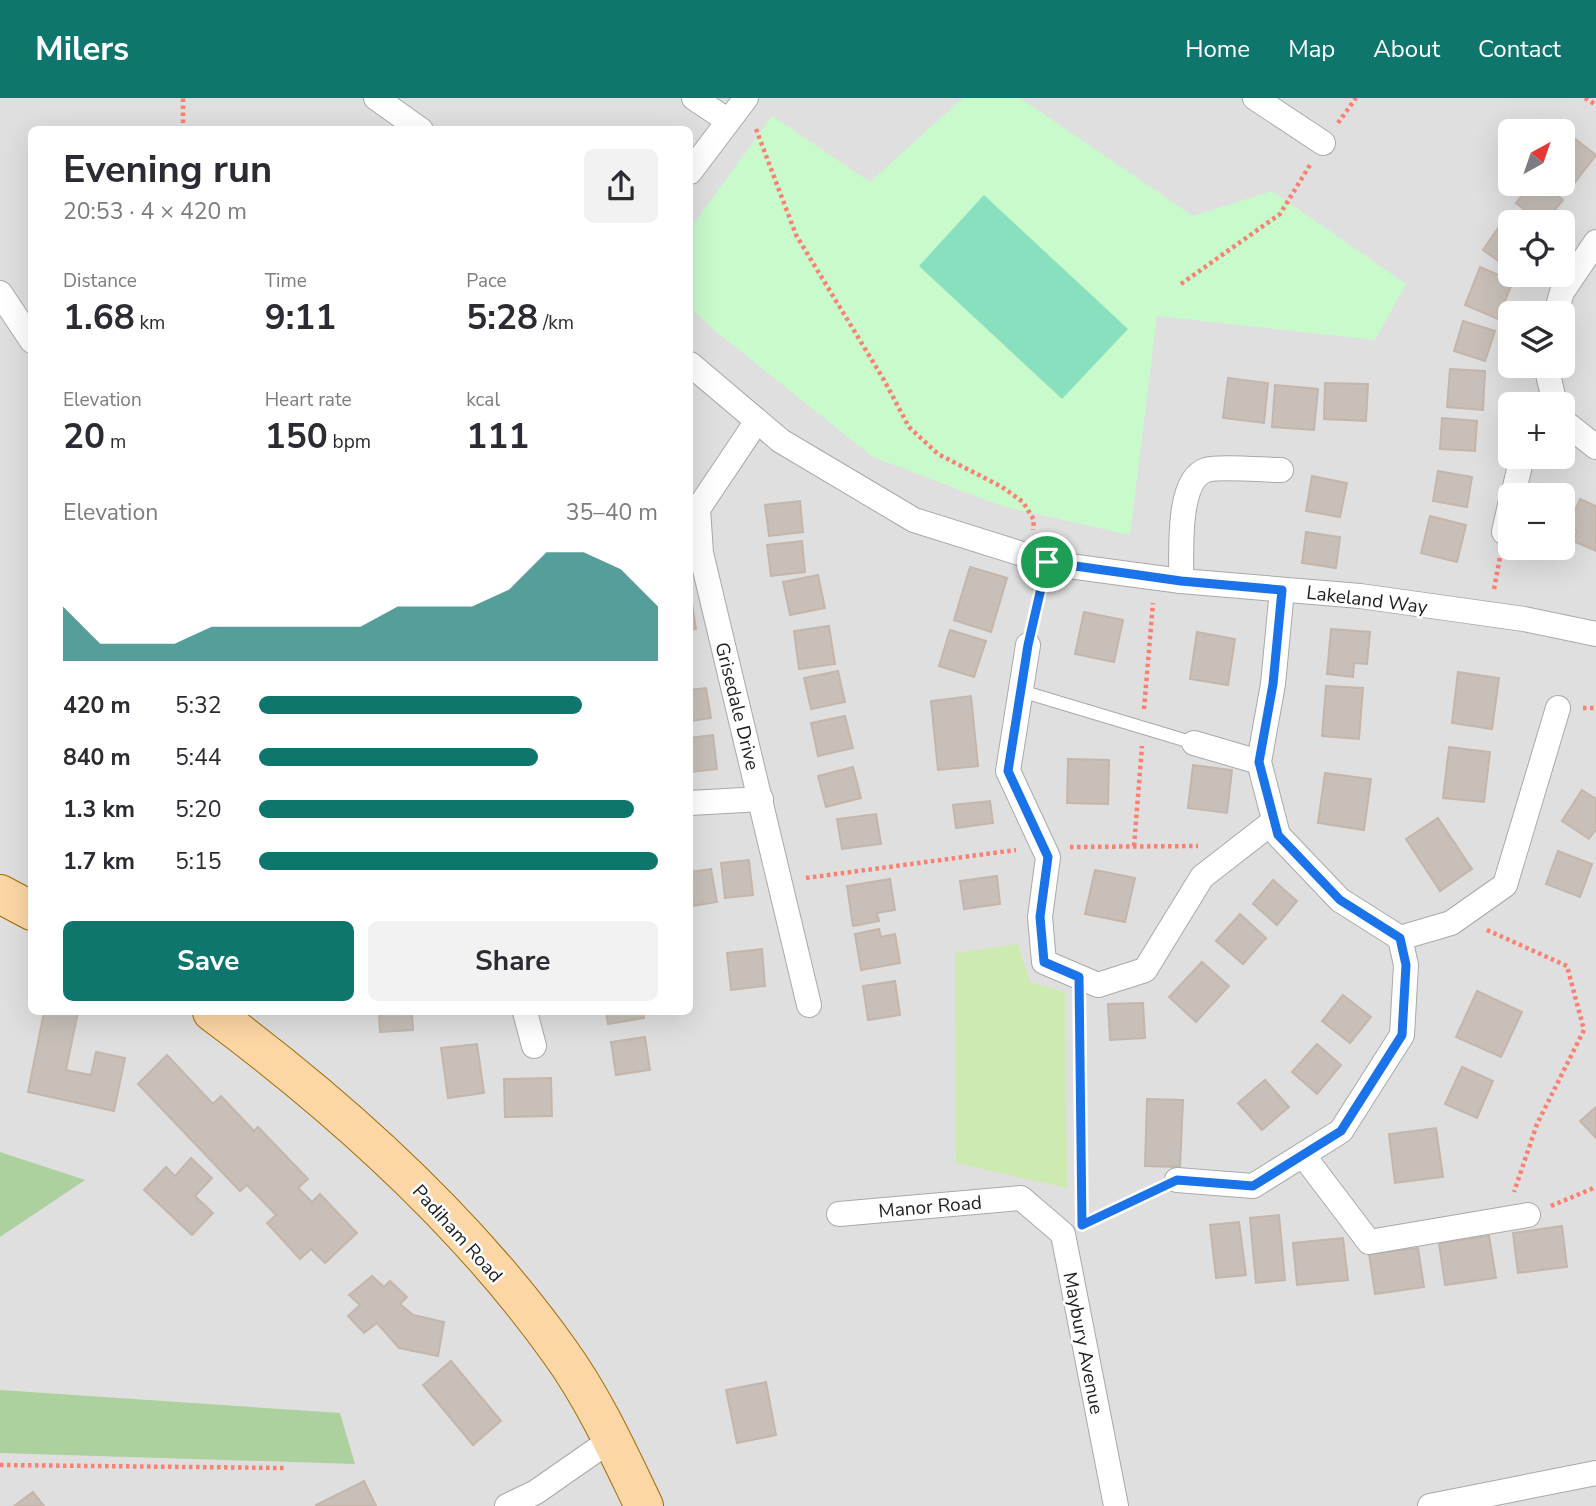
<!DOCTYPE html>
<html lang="en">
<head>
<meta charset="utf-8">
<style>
	body { margin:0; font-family:"Nunito Sans",sans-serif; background:#f2f2f3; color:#2b2b33; height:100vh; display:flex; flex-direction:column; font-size:26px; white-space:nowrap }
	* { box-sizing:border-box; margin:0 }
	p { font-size:23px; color:#7c7c81 }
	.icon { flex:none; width:38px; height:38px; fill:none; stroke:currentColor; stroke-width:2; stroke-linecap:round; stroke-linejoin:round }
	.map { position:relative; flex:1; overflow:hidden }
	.sheet { position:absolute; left:28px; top:28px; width:665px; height:889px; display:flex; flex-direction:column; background:#fff; border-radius:10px; box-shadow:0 7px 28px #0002 }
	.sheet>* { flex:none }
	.needle { width:46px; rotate:40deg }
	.controls { position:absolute; left:1498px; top:21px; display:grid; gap:14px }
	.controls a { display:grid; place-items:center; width:77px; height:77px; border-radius:10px; background:#fff; box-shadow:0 7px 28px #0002; font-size:35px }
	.pin { position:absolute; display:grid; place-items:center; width:60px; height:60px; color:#fff; margin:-30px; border:4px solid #fff; border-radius:50%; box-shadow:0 2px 7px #0007 }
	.round { display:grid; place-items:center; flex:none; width:74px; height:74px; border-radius:10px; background:#f2f2f3 }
	.overview { display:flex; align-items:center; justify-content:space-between; height:119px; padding:0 35px }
	h1 { font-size:38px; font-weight:700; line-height:52px }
	.stats { display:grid; grid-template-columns:repeat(3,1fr); gap:10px; height:119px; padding:7px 35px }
	.stats div { display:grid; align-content:center }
	.stats b { font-size:35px; font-weight:700 }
	.stats small { font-size:19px; font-weight:400 }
	.stats p { font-size:19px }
	.chart { height:196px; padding:14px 35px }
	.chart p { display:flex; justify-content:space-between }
	.chart svg { width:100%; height:126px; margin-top:7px; fill:#0f766e; opacity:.7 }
	.primary-button { display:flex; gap:14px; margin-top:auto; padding:14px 35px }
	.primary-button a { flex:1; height:80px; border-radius:10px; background:#0f766e; color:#fff; font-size:28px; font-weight:700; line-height:80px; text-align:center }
	.primary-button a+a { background:#f2f2f3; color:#2b2b33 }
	ul { padding:0 35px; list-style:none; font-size:23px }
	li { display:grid; grid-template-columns:112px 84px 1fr; align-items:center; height:52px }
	li i { height:18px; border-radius:9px; background:#0f766e }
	header { display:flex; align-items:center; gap:42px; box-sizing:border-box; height:98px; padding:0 35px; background:#0f766e; color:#fff }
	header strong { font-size:33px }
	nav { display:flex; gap:38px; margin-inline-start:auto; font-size:24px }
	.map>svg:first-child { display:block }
	.residential { fill:#e0dfdf; fill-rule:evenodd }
	.grass { fill:#cdebb0 }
	.forest { fill:#add19e }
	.park { fill:#c8facc }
	.pitch { fill:#88e0be }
	.building { fill:#c7bfb8; stroke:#c4b6ab; stroke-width:2 }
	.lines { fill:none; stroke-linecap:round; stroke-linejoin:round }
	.service-casing { stroke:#a9a9a9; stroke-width:14 }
	.minor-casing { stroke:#a9a9a9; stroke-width:26 }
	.primary-casing { stroke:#a06b00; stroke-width:40 }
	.path { stroke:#fa8072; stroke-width:4.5; stroke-dasharray:3.5 3.5; stroke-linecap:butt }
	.service { stroke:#fff; stroke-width:12 }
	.minor { stroke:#fff; stroke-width:24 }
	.primary { stroke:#fcd6a4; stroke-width:38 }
	.route-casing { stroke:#fff; stroke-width:14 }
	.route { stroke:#1a73e8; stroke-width:9 }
	.labels { text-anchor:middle; stroke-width:5; stroke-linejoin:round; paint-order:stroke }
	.street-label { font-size:19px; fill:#222; stroke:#fff }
</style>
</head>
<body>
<header>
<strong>Milers</strong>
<nav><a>Home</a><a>Map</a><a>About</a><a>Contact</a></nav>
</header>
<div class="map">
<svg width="1596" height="1408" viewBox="0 0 1596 1408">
	<rect width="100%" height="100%" fill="#f2efe9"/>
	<path class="residential" d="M0,0H1596V1408H0ZM32,32H690V914H32ZM1510,33H1563V86H1510ZM1510,124H1563V177H1510ZM1510,215H1563V268H1510ZM1510,306H1563V359H1510ZM1510,397H1563V450H1510Z"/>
	<polygon class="grass" points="1018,846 1030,884 1065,894 1067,1090 956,1065 955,855"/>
	<g class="forest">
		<polygon points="0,1054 85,1082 0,1139"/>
		<polygon points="0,1292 340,1315 355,1366 0,1355"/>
	</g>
	<polygon class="park" points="963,0 1020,0 1193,118 1272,93 1406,186 1375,242 1157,218 1130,437 1002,408 873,359 713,231 690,209 690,131 772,18 870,84"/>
	<polygon class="pitch" points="984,97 1128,231 1062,301 919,168"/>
	<g class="building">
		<polygon points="1566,34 1596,57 1575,84 1563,75 1563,39"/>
		<polygon points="1531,86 1544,86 1563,102 1545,124 1540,124 1516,105"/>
		<polygon points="1509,114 1525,124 1510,124 1510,171 1483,152"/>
		<polygon points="1480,169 1513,183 1498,221 1465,207"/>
		<polygon points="1463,223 1495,233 1485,263 1454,253"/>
		<polygon points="1450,271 1485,273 1483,312 1447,309"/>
		<polygon points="1228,280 1268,285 1264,325 1223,320"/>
		<polygon points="1325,285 1368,286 1366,323 1324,321"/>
		<polygon points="1275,287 1318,291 1314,332 1272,329"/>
		<polygon points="1442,320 1477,323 1475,353 1440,351"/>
		<polygon points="1438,373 1472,379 1467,409 1433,403"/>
		<polygon points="1312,378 1347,385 1340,419 1306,413"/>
		<polygon points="1580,401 1596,408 1596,453 1573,443 1577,433 1568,428"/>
		<polygon points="800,403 803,434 769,438 765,407"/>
		<polygon points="1430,418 1466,427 1457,464 1421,455"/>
		<polygon points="1306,434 1340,439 1336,470 1302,465"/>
		<polygon points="802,443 805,474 771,478 767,447"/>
		<polygon points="970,469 1007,480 991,534 954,522"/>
		<polygon points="818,477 825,510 790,517 783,484"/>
		<polygon points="691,499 696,531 690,532 690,500"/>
		<polygon points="1084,514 1123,522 1114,564 1075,556"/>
		<polygon points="829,528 835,566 799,571 794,533"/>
		<polygon points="1331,531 1370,534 1367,566 1354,565 1353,579 1327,576"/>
		<polygon points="950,532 986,543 974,579 939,568"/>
		<polygon points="1197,534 1235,541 1228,587 1190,581"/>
		<polygon points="838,573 845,604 811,611 804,580"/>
		<polygon points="1458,574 1499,580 1492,631 1452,625"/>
		<polygon points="1326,588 1363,590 1359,641 1322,638"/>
		<polygon points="706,590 711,620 690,623 690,592"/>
		<polygon points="971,598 978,668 938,672 931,603"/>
		<polygon points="845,618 853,650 818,658 811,625"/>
		<polygon points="713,637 717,671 690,674 690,640"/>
		<polygon points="1449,649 1490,654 1484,704 1443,700"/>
		<polygon points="1068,661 1109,662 1108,706 1067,705"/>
		<polygon points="1193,667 1232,672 1227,715 1188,710"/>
		<polygon points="853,669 861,700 826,709 818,678"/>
		<polygon points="1325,675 1371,681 1364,732 1318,725"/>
		<polygon points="1582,692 1596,701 1596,731 1589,741 1562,723"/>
		<polygon points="990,703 993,725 956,730 953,707"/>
		<polygon points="876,716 881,746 842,751 837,721"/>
		<polygon points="1438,720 1472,771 1440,793 1406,741"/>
		<polygon points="1558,753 1592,766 1580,799 1546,786"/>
		<polygon points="749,762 753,797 725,800 721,765"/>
		<polygon points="711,771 717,804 692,808 690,774"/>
		<polygon points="1095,772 1135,780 1125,824 1085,816"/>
		<polygon points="997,778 1000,806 964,811 960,783"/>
		<polygon points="890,781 895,812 877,815 879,823 853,828 847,788"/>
		<polygon points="1273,782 1297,803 1277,827 1253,806"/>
		<polygon points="1240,816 1266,840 1243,866 1216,843"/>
		<polygon points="879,831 881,839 895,836 900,865 861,872 855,836"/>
		<polygon points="762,851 765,888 731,892 727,855"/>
		<polygon points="1202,864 1229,888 1196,924 1169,899"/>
		<polygon points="895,883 900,917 868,922 863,888"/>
		<polygon points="1477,893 1522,914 1501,959 1456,939"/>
		<polygon points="1343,897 1371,919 1350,945 1322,923"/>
		<polygon points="1143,905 1145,940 1110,942 1108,906"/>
		<polygon points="44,914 78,914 66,972 91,977 96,954 125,960 114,1013 28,994"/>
		<polygon points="379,914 412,914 413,932 380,934"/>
		<polygon points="606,914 643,914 644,920 608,926"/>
		<polygon points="645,939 650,972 616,977 611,944"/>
		<polygon points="477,946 484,995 448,1000 441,950"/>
		<polygon points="1317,946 1341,967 1317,996 1292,974"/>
		<polygon points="167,957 213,1006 221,998 254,1033 258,1029 308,1081 298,1090 312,1104 320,1096 357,1135 325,1165 311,1151 300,1161 267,1125 276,1117 247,1087 240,1093 138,986"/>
		<polygon points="1462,969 1493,983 1477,1020 1445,1006"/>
		<polygon points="551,980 552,1018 505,1019 504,981"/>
		<polygon points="1265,982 1289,1009 1262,1032 1238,1005"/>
		<polygon points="1147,1001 1183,1002 1180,1069 1145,1068"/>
		<polygon points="1596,1009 1596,1040 1580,1023"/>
		<polygon points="1436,1030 1443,1079 1395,1085 1389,1036"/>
		<polygon points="191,1060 212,1080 195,1098 213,1115 192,1137 144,1092 166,1069 175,1078"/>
		<polygon points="1279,1117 1285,1182 1256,1185 1250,1120"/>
		<polygon points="1239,1124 1246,1177 1216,1180 1210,1127"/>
		<polygon points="1562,1128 1567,1169 1518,1175 1513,1135"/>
		<polygon points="1489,1138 1496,1180 1445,1187 1439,1145"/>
		<polygon points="1343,1140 1348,1182 1297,1187 1293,1145"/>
		<polygon points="1418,1150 1424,1189 1375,1196 1369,1156"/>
		<polygon points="372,1178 384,1189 390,1183 407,1199 400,1206 413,1217 444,1224 438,1258 399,1250 377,1225 364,1235 348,1218 360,1207 349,1197"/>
		<polygon points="451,1263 501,1323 473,1347 423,1287"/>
		<polygon points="766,1284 776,1337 737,1345 726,1292"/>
		<polygon points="364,1383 376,1408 317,1408 316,1407"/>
		<polygon points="33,1394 44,1408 14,1408"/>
	</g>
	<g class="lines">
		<g class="service-casing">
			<polyline id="service" points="1021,593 1194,645"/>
		</g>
		<g class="minor-casing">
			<g id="minor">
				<polyline points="376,0 421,32"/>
				<polyline points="694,0 727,22"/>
				<polyline points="1255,0 1323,45"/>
				<polyline points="690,74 746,0"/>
				<polyline points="0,195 32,243"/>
				<polyline points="1556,215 1562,194 1596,144"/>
				<polyline points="690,266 781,343 914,422 1054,466 1181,483 1360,498 1524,521 1596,536"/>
				<polyline points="1546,268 1555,306"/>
				<polyline points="757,323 698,411 701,455 809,907"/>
				<polyline points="1563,323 1596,349"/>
				<polyline points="1513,397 1522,359"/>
				<polyline points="1504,434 1510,407"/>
				<path d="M1181,483C1182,456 1176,382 1206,372C1219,368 1265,372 1281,372"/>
				<polyline points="1028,547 1008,673 1048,759 1040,819 1044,864 1098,887 1145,872 1202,779 1274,723"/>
				<polyline points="1194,645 1259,664"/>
				<polyline points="690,705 761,701"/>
				<polyline points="1400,840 1451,825 1505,787 1558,610"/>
				<polyline points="525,914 534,948"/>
				<polyline points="1303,1057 1369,1144 1528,1117"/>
				<polyline points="1177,1082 1253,1088 1341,1033 1402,937 1406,867 1400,840 1340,802 1278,737 1259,664 1273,586 1282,492"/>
				<polyline points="839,1116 1021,1100 1063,1136 1116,1408"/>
				<polyline points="507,1408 536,1394 612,1341"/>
				<polyline points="1430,1408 1596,1375"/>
			</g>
		</g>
		<g class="primary-casing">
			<g id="primary">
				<polyline points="0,796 32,813"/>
				<path d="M212,914C341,1010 466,1122 560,1254C594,1301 619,1356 644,1408"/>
			</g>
		</g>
		<g class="path">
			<polyline points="1585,0 1596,7"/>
			<polyline points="1338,25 1356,0"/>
			<polyline points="756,31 796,137 884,282 909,329 938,356 1002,389 1023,404 1034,422 1033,432"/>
			<polyline points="183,32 183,0"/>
			<polyline points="1181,186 1280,116 1310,67"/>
			<polyline points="1494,491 1500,459"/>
			<polyline points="1033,524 1041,488"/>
			<polyline points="1583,610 1596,610"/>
			<polyline points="1144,611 1153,505"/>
			<polyline points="1134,748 1142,648"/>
			<polyline points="1070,749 1198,748"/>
			<polyline points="806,780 1016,752"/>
			<polyline points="1487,832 1567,868 1584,932 1537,1026 1514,1094"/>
			<polyline points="1079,908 1082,1116"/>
			<polyline points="1551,1108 1596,1089"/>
			<polyline points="1086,1125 1154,1093"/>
			<polyline points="0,1367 284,1370"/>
		</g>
		<use href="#service" class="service"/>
		<use href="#minor" class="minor"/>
		<use href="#primary" class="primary"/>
	</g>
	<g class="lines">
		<g class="route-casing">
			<polygon id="route" points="1047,464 1181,483 1282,492 1273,586 1259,664 1278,737 1340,802 1400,840 1406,867 1402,937 1341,1033 1253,1088 1177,1082 1082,1127 1079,879 1044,864 1040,819 1048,759 1008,673 1028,547"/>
		</g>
		<use href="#route" class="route"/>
	</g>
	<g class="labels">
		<g class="street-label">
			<text transform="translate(1367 501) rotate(7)" y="7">Lakeland Way</text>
			<text transform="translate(738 608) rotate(76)" y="7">Grisedale Drive</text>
			<text transform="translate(930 1108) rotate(-5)" y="7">Manor Road</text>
			<text transform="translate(458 1135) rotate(48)" y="7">Padiham Road</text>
			<text transform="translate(1084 1245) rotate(79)" y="7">Maybury Avenue</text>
		</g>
	</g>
</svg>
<div class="controls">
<a><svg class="needle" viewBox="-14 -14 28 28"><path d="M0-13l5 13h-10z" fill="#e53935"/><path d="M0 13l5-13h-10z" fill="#7c7c81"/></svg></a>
<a><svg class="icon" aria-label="locate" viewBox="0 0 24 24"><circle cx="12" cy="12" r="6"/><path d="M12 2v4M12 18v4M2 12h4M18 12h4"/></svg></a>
<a><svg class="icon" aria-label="layers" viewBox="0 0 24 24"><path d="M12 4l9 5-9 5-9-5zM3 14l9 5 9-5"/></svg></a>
<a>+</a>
<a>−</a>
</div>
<div class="pin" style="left:1047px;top:464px;background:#1e9e55"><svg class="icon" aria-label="arrive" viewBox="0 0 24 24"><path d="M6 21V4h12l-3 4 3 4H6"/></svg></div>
<section class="sheet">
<div class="overview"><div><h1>Evening run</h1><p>20:53 · 4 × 420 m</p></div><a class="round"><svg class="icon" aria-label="share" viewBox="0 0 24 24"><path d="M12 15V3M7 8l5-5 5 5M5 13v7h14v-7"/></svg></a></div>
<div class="stats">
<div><p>Distance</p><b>1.68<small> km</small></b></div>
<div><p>Time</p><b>9:11</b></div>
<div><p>Pace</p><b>5:28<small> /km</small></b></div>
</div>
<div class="stats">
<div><p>Elevation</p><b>20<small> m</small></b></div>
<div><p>Heart rate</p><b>150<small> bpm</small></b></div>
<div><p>kcal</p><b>111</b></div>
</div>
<div class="chart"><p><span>Elevation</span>35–40 m</p>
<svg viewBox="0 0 160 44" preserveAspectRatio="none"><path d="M0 44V25L10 38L20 38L30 38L40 32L50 32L60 32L70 32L80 32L90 25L100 25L110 25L120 19L130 6L140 6L150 12L160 25V44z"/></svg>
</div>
<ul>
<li><b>420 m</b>5:32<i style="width:81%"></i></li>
<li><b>840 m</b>5:44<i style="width:70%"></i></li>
<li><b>1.3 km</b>5:20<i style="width:94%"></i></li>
<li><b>1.7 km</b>5:15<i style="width:100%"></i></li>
</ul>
<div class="primary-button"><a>Save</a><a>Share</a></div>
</section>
</div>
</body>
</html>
